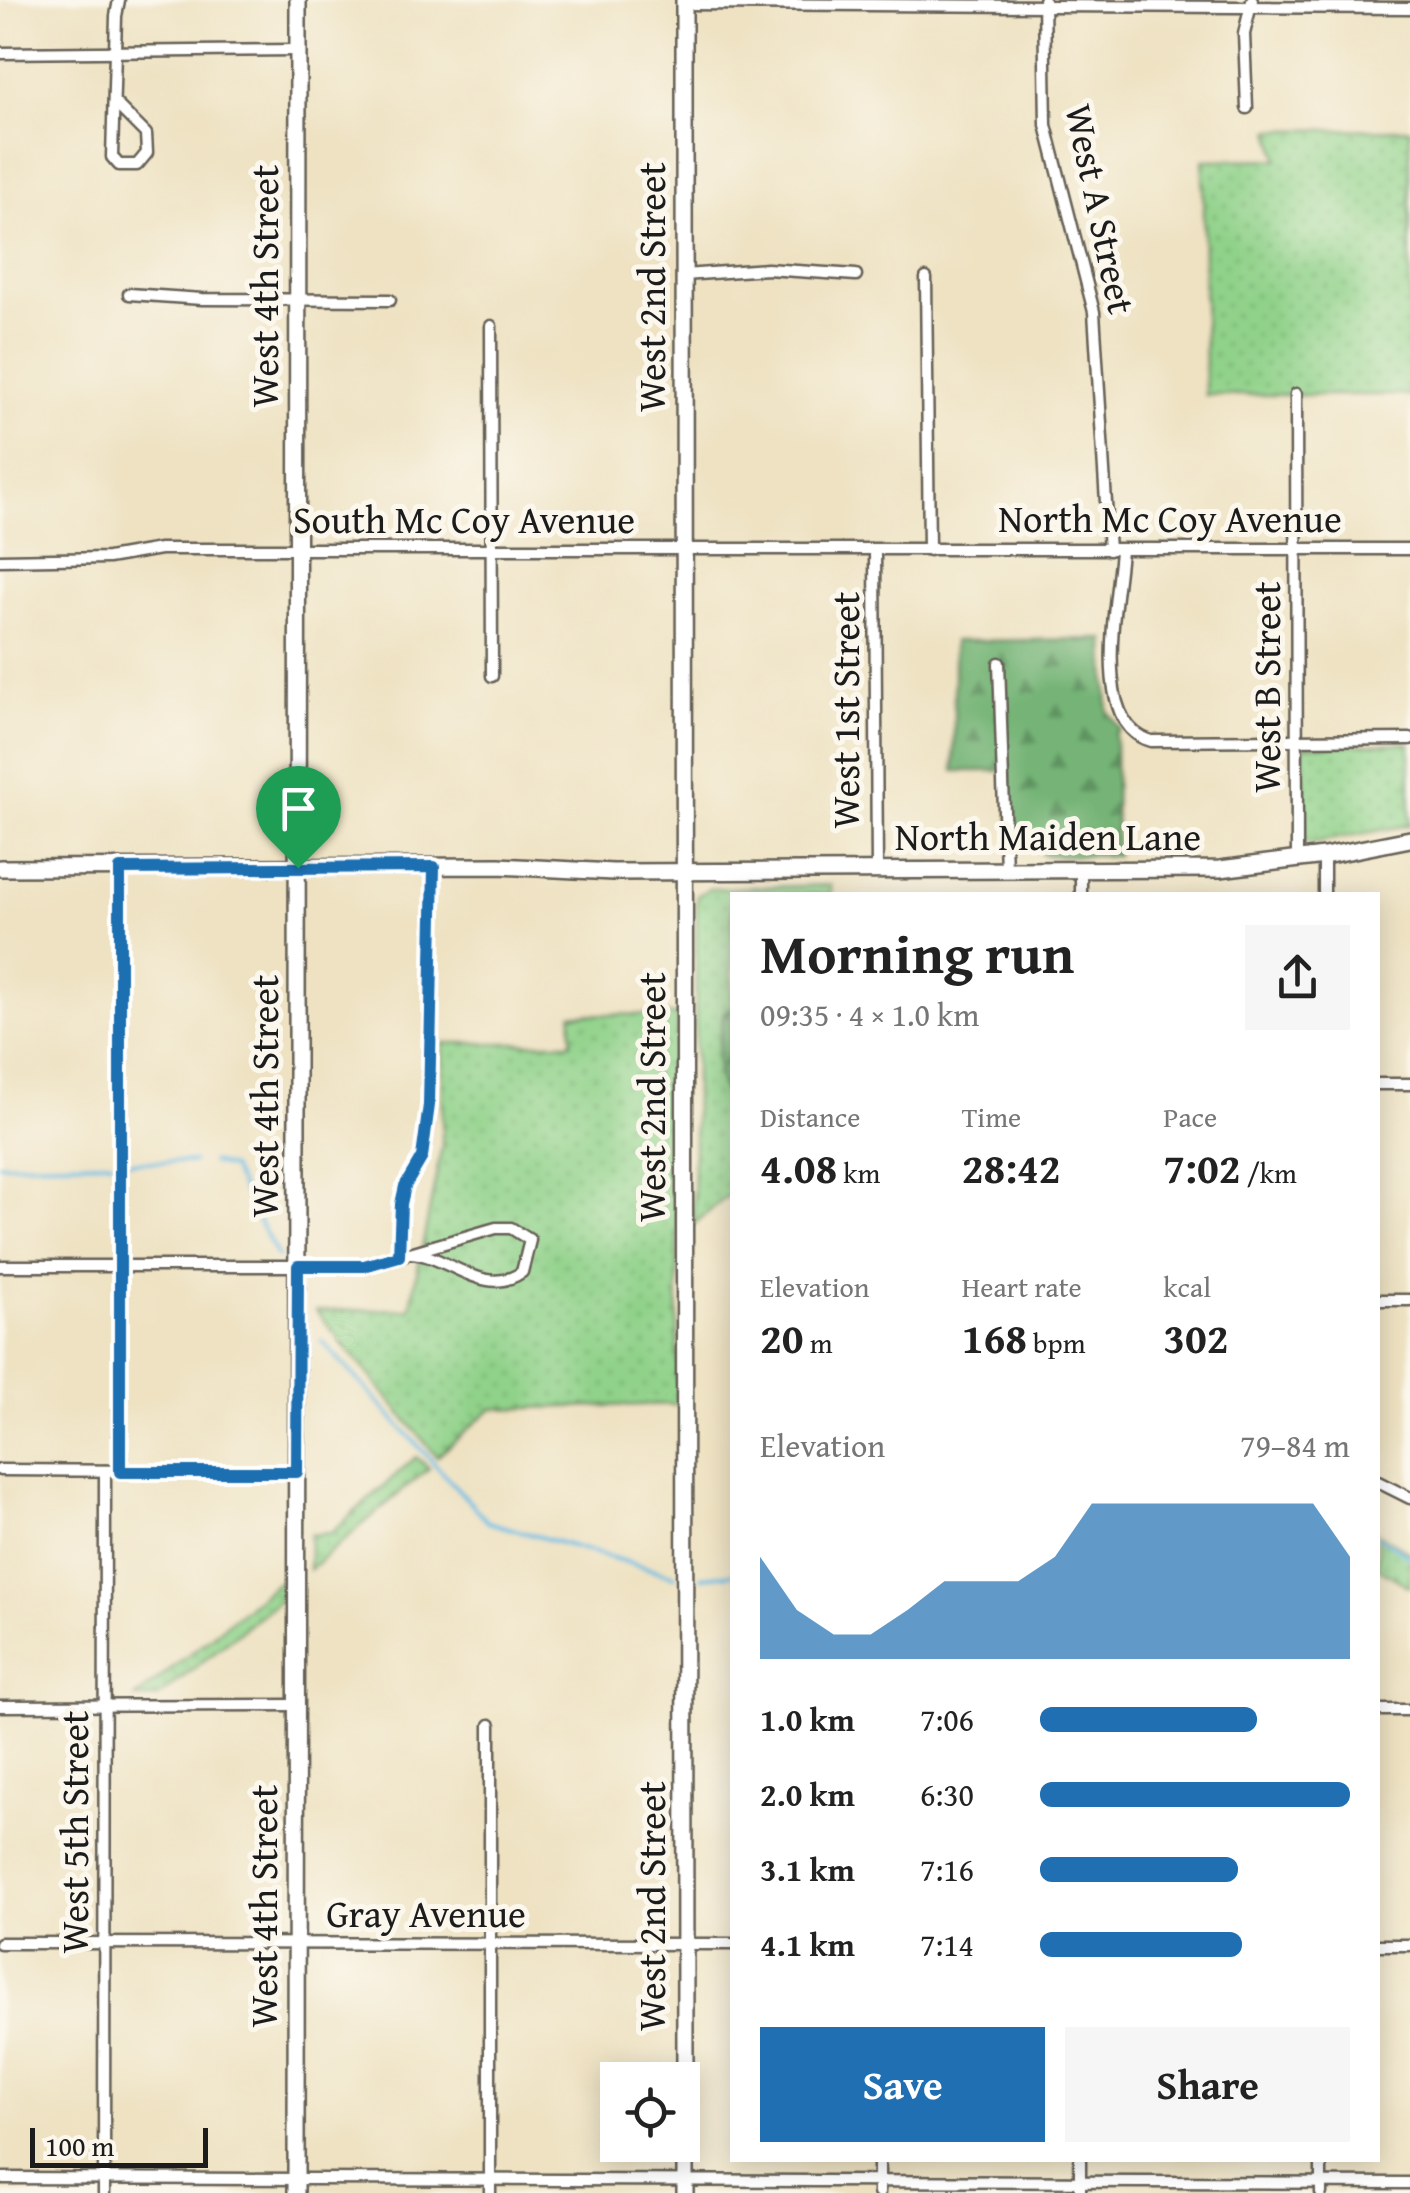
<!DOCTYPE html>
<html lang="en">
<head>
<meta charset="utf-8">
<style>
	body { margin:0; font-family:"Gentium Book Plus",serif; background:#f6f6f6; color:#222; height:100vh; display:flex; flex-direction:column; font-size:38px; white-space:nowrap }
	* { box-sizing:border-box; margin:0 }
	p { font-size:32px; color:#767676 }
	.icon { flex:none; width:55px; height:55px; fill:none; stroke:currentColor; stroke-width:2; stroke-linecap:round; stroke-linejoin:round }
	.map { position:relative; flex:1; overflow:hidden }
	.panel { position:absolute; left:730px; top:892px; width:650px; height:1270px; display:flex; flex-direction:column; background:#fff; border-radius:0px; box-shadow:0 5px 25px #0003 }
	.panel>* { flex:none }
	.fabs { position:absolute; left:600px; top:2062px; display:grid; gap:20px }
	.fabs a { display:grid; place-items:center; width:100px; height:100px; border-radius:0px; background:#fff; box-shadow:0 5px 25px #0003; font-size:50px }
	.scale { position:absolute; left:30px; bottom:25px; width:178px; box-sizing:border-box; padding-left:10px; border:5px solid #1c1c1c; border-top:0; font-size:28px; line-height:35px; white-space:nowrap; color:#1c1c1c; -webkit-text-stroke:8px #fbf7ec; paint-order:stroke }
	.pin { position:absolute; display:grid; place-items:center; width:85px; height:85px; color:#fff; margin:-102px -42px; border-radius:50% 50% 50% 0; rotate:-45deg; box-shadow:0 0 10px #0007 }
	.pin .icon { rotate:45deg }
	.round { display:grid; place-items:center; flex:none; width:105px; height:105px; border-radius:0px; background:#f6f6f6 }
	.summary { display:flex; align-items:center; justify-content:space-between; height:170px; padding:0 30px }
	h1 { font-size:55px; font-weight:600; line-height:75px }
	.stats { display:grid; grid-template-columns:repeat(3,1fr); gap:15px; height:170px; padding:10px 30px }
	.stats div { display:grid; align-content:center }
	.stats b { font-size:42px; font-weight:600 }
	.stats small { font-size:28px; font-weight:400 }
	.stats p { font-size:28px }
	.chart { height:280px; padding:20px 30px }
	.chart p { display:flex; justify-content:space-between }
	.chart svg { width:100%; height:180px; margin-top:10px; fill:#1f6fb2; opacity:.7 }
	.primary-button { display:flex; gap:20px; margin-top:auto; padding:20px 30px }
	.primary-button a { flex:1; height:115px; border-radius:0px; background:#1f6fb2; color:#fff; font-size:40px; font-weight:600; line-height:115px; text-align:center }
	.primary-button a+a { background:#f6f6f6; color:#222 }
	ul { padding:0 30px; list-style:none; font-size:32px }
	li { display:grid; grid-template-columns:160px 120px 1fr; align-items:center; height:75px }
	li i { height:25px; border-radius:12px; background:#1f6fb2 }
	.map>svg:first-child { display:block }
	.grass { fill:url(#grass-dots); stroke:#567753; stroke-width:2.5 }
	.forest { fill:url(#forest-firs); stroke:#486849; stroke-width:2.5 }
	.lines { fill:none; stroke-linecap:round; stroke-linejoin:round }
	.stream { stroke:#67bbe3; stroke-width:4 }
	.street-casing { stroke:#666156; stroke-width:15 }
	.secondary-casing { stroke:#666156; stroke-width:20 }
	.street { stroke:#fff; stroke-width:10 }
	.secondary { stroke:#fff; stroke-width:15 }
	.route-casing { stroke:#fff; stroke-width:20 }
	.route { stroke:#1f6fb2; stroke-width:12 }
	.labels { text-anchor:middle; stroke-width:10; stroke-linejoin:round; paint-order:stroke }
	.street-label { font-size:38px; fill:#1c1c1c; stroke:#fbf7ec }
</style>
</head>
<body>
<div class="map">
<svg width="1410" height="2193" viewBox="0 0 1410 2193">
	<defs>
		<pattern id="grass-dots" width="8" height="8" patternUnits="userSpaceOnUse" patternTransform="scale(2.5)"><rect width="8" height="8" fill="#90d28a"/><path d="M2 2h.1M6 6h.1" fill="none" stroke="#7cb476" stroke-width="1.8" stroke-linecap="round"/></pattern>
		<pattern id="forest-firs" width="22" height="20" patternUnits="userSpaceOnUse" patternTransform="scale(2.5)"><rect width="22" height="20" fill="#74b476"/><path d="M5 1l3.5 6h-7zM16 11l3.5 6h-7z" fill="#5e9260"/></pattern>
	</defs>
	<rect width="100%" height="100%" fill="#fbf7ec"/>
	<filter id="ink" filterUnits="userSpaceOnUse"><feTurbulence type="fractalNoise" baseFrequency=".01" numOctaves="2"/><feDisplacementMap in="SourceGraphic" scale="20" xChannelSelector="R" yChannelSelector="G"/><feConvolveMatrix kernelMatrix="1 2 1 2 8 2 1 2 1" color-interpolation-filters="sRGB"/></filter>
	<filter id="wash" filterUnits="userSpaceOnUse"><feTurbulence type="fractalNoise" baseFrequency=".0048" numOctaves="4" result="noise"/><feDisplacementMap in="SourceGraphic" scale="40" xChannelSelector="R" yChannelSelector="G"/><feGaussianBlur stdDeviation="2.25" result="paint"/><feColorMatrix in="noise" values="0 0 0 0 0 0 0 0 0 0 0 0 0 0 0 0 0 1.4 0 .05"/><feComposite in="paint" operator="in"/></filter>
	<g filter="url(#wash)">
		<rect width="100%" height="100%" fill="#eee2c2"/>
		<g class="grass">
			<polygon points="1410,129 1410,395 1205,395 1203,160 1278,159 1271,130"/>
			<polygon points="1410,743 1410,825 1312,843 1304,840 1303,746"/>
			<polygon points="831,885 831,895 732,895 732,1007 724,1012 728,1101 732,1104 732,1192 693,1225 697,896 708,889"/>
			<polygon points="572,1014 677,1015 678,1404 491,1409 437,1457 316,1311 410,1309 442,1145 443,1043 571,1043"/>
			<polygon points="416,1457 429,1468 309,1570 310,1535 331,1533"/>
			<polygon points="1378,1533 1410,1553 1410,1587 1378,1568"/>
			<polygon points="288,1574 287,1594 157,1698 135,1698"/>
		</g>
		<g class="forest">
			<polygon points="1105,639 1108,711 1120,729 1115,734 1116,856 1044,855 1010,829 1008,771 954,771 954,641"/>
			<path d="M732,1007V1104C710,1081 719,1041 724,1012Z"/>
		</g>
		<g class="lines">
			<g class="stream">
				<polyline points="130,1162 193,1162"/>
				<polyline points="212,1162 231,1168 278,1257"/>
				<polyline points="0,1164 111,1162"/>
				<polyline points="322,1341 488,1522 675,1576"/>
				<polyline points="1378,1536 1410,1557"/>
				<polyline points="701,1577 732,1574"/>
			</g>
		</g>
	</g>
	<g filter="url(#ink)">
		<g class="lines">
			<g class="street-casing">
				<g id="street">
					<polyline points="1044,0 1046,125 1094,312 1109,550"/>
					<polyline points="684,4 1410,8"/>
					<polyline points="0,53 298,50"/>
					<polyline points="114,102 146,134 147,153 137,165 119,165 112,157 116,16 119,0"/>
					<polyline points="1247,108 1244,34 1252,0"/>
					<polyline points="684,275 767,269 856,275"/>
					<polyline points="926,278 929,550"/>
					<polyline points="129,294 202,299 390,300"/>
					<polyline points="491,326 492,676"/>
					<polyline points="1296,394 1297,861"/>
					<polyline points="875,550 877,870"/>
					<path d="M1121,550C1118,599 1089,724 1151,741L1410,739"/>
					<polyline points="0,560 108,558 160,549 1410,549"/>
					<polyline points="999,663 1006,870"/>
					<polyline points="1324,856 1324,895"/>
					<polyline points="1081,895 1081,869"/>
					<polyline points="1378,1084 1410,1084"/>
					<polyline points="399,1256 401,1203 405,1186 422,1157 429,1105 434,867"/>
					<path d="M0,1266H365L496,1228H511L530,1240L522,1272C484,1299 448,1255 411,1253"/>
					<polyline points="1378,1300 1410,1300"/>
					<polyline points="0,1470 297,1472"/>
					<polyline points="119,1471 121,869"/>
					<polyline points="1378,1482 1410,1498"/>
					<polyline points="0,1706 297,1705"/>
					<polyline points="1378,1710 1410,1710"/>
					<polyline points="490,1725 490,2193"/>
					<polyline points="0,1943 732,1944"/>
					<polyline points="1378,1945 1410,1945"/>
					<polyline points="0,2178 1410,2183"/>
					<polyline points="104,2193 105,1471"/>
					<polyline points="879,2193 879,2160"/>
					<polyline points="1080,2193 1080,2160"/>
					<polyline points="1321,2193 1321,2160"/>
				</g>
			</g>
			<g class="secondary-casing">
				<g id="secondary">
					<polyline points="684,0 685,2193"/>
					<polyline points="0,868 499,866 613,872 1220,869 1324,856 1410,839"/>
					<polyline points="296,2193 298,0"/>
				</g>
			</g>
			<use href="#street" class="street"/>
			<use href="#secondary" class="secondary"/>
		</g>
	</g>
	<g class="lines" filter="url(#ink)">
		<g class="route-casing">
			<polygon id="route" points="434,867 429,1105 422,1157 405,1186 401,1204 399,1256 364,1266 298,1266 297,1472 120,1472 120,869"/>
		</g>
		<use href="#route" class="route"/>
	</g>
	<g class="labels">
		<g class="street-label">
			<text transform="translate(1100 209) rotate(78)" y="13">West A Street</text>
			<text transform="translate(265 286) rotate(-90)" y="13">West 4th Street</text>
			<text transform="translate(652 287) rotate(-90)" y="13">West 2nd Street</text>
			<text x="1170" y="532">North Mc Coy Avenue</text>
			<text x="464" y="533">South Mc Coy Avenue</text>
			<text transform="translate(1267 687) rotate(-90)" y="13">West B Street</text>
			<text transform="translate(846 710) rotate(-90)" y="13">West 1st Street</text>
			<text x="1048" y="850">North Maiden Lane</text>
			<text transform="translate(265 1096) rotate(-90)" y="13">West 4th Street</text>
			<text transform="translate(652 1097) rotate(-90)" y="13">West 2nd Street</text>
			<text transform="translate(75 1832) rotate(-90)" y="13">West 5th Street</text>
			<text transform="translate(264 1906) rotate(-90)" y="13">West 4th Street</text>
			<text transform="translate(652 1906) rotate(-90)" y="13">West 2nd Street</text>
			<text x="426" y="1927">Gray Avenue</text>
		</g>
	</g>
</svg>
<div class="fabs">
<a><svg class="icon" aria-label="locate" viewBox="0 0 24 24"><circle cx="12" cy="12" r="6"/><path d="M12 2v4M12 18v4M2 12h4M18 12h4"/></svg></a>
</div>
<div class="scale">100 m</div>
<div class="pin" style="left:298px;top:868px;background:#1e9e55"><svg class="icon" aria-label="arrive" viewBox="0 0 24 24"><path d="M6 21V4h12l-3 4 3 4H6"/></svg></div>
<section class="panel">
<div class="summary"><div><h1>Morning run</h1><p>09:35 · 4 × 1.0 km</p></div><a class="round"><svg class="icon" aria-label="share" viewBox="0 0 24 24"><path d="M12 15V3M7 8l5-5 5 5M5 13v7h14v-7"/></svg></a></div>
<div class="stats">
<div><p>Distance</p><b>4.08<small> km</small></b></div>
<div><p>Time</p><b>28:42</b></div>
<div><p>Pace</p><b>7:02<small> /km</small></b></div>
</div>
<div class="stats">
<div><p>Elevation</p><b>20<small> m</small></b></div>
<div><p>Heart rate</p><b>168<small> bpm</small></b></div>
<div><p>kcal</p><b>302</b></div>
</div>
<div class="chart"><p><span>Elevation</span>79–84 m</p>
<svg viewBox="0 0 160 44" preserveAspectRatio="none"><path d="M0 44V19L10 32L20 38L30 38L40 32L50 25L60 25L70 25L80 19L90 6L100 6L110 6L120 6L130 6L140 6L150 6L160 19V44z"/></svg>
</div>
<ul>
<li><b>1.0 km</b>7:06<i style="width:70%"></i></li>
<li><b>2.0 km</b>6:30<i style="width:100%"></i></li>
<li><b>3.1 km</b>7:16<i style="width:64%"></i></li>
<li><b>4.1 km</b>7:14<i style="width:65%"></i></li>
</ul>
<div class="primary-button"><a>Save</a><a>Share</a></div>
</section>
</div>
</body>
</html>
